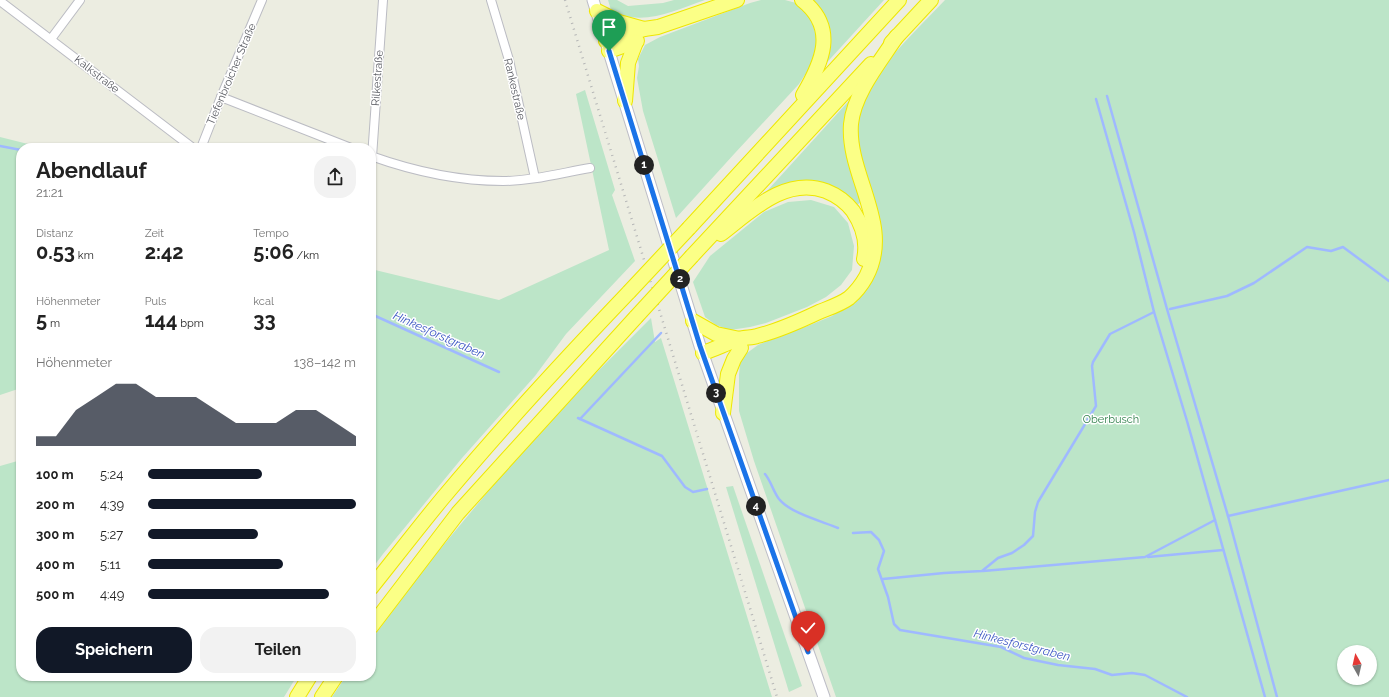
<!DOCTYPE html>
<html lang="de">
<head>
<meta charset="utf-8">
<style>
	body { margin:0; font-family:Raleway,sans-serif; background:#f2f2f2; color:#222; height:100vh; display:flex; flex-direction:column; font-size:15px; white-space:nowrap }
	* { box-sizing:border-box; margin:0 }
	p { font-size:13px; color:#767676 }
	.icon { flex:none; width:22px; height:22px; fill:none; stroke:currentColor; stroke-width:2; stroke-linecap:round; stroke-linejoin:round }
	.map { position:relative; flex:1; overflow:hidden }
	.panel { position:absolute; left:16px; top:143px; width:360px; height:538px; display:flex; flex-direction:column; background:#fff; border-radius:16px; box-shadow:0 1px 3px #0004 }
	.panel>* { flex:none }
	.needle { width:26px; rotate:352deg }
	.fabs { position:absolute; left:1337px; top:645px; display:grid; gap:8px }
	.fabs a { display:grid; place-items:center; width:40px; height:40px; border-radius:50%; background:#fff; box-shadow:0 1px 3px #0004; font-size:20px }
	.pin { position:absolute; display:grid; place-items:center; width:34px; height:34px; color:#fff; margin:-41px -17px; border-radius:50% 50% 50% 0; rotate:-45deg; box-shadow:0 0 4px #0007 }
	.pin .icon { rotate:45deg }
	.km { position:absolute; width:20px; height:20px; margin:-10px; border-radius:50%; background:#222; color:#fff; font-size:11px; line-height:20px; text-align:center }
	.round { display:grid; place-items:center; flex:none; width:42px; height:42px; border-radius:16px; background:#f2f2f2 }
	.head { display:flex; align-items:center; justify-content:space-between; height:68px; padding:0 20px }
	h1 { font-size:22px; font-weight:700; line-height:30px }
	.metrics { display:grid; grid-template-columns:repeat(3,1fr); gap:6px; height:68px; padding:4px 20px }
	.metrics div { display:grid; align-content:center }
	.metrics b { font-size:20px; font-weight:700 }
	.metrics small { font-size:11px; font-weight:400 }
	.metrics p { font-size:11px }
	.chart { height:112px; padding:8px 20px }
	.chart p { display:flex; justify-content:space-between }
	.chart svg { width:100%; height:72px; margin-top:4px; fill:#111827; opacity:.7 }
	.primary-button { display:flex; gap:8px; margin-top:auto; padding:8px 20px }
	.primary-button a { flex:1; height:46px; border-radius:16px; background:#111827; color:#fff; font-size:16px; font-weight:700; line-height:46px; text-align:center }
	.primary-button a+a { background:#f2f2f2; color:#222 }
	ul { padding:0 20px; list-style:none; font-size:13px }
	li { display:grid; grid-template-columns:64px 48px 1fr; align-items:center; height:30px }
	li i { height:10px; border-radius:5px; background:#111827 }
	.map>svg:first-child { display:block }
	.green { fill:#bce5c8; fill-rule:evenodd }
	.lines { fill:none; stroke-linecap:round; stroke-linejoin:round }
	.stream { stroke:#9fb9ff; stroke-width:2.5 }
	.minor-casing { stroke:#bbbcc3; stroke-width:10 }
	.secondary-casing { stroke:#bebec7; stroke-width:13 }
	.motorway-casing { stroke:#eee700; stroke-width:16 }
	.minor { stroke:#fff; stroke-width:8 }
	.secondary { stroke:#fff; stroke-width:11 }
	.motorway { stroke:#fbff86; stroke-width:14 }
	.rail { stroke:#b6b7b7; stroke-width:2.5; stroke-dasharray:1 5; stroke-linecap:butt }
	.motorway-bridge-casing { stroke:#eee700; stroke-width:16; stroke-linecap:butt }
	.motorway-bridge { stroke:#fbff86; stroke-width:14 }
	.route-casing { stroke:#fff; stroke-width:8 }
	.route { stroke:#1a73e8; stroke-width:5 }
	.labels { text-anchor:middle; stroke-width:3; stroke-linejoin:round; paint-order:stroke }
	.street-label { font-size:11px; fill:#595b62; stroke:#fff }
	.park-label { font-size:11px; fill:#31814c; stroke:#fff }
	.water-label { font-size:12px; font-style:italic; fill:#3f5ac4; stroke:#fff }
</style>
</head>
<body>
<div class="map">
<svg width="1389" height="697" viewBox="0 0 1389 697">
	<rect width="100%" height="100%" fill="#ecede1"/>
	<g class="green">
		<path d="M608,0H617L628,6L663,3L674,0H705C675,10 641,28 611,10Z"/>
		<polygon points="761,0 785,0 796,3 808,14 817,29 817,48 812,64 799,84 735,153 676,218 643,111 637,78 639,66 638,59 645,45 660,37 750,3"/>
		<polygon points="811,0 884,0 820,70 825,56"/>
		<path d="M945,0H1389V697H836L754,461L739,411V375L740,362L747,353L758,345L772,339L810,325L832,316L850,303L875,271C871,236 869,200 863,166C860,147 854,132 859,112C869,73 918,29 945,0ZM1344,652H1370V678H1344Z"/>
		<polygon points="585,90 615,190 612,195 635,261 566,334 535,376 462,458 383,554 371,570 371,269 499,300 609,250 576,94"/>
		<path d="M856,93L848,115L863,200L855,207C847,198 837,189 826,184C808,176 774,195 757,202Z"/>
		<polygon points="0,137 44,148 21,148 21,388 0,395"/>
		<polygon points="811,200 834,207 848,223 854,246 852,270 841,285 826,297 807,307 766,323 750,327 730,330 716,325 705,317 693,282 710,256 764,212 788,202"/>
		<polygon points="651,318 655,342 661,338 772,697 332,697 346,676 371,676 371,640 431,560 496,482 582,387"/>
		<polygon points="21,460 21,676 297,676 284,697 0,697 0,466"/>
		<polygon points="733,486 802,686 789,692 726,487"/>
	</g>
	<g class="lines">
		<g class="stream">
			<polyline points="1107,96 1167,309 1228,516 1277,697"/>
			<polyline points="1096,99 1134,232 1154,312 1187,421 1265,697"/>
			<polyline points="0,146 21,150"/>
			<polyline points="1170,309 1227,296 1254,283 1307,247 1331,251 1343,247 1389,281"/>
			<polyline points="371,314 499,372"/>
			<polyline points="578,418 662,456 685,487 693,492 707,489"/>
			<polyline points="580,419 661,333"/>
			<path d="M765,474C771,481 773,491 779,499C790,513 821,521 838,528"/>
			<polyline points="1228,516 1389,480"/>
			<polyline points="853,533 871,532 879,540 884,551 878,569 888,597 894,624 900,630 1001,647 1024,658 1058,665 1095,669 1112,675 1132,673 1145,675 1187,697"/>
			<polyline points="1148,557 1223,550"/>
			<polyline points="983,571 1145,557 1215,520"/>
			<polyline points="883,579 944,573 982,571 998,558 1012,553 1024,545 1033,536 1035,512 1038,502 1096,406 1092,366 1093,362 1110,334 1154,312"/>
		</g>
		<g class="minor-casing">
			<g id="minor">
				<polyline points="491,0 509,60 535,178"/>
				<polyline points="0,1 193,148"/>
				<polyline points="51,39 80,0"/>
				<polyline points="221,97 351,148"/>
				<polyline points="201,148 221,97 262,0"/>
				<path d="M371,156C413,171 458,181 503,181C532,181 561,173 590,168"/>
				<polyline points="372,157 383,0"/>
			</g>
		</g>
		<g class="secondary-casing">
			<polyline id="secondary" points="593,0 700,346 824,697"/>
		</g>
		<g class="motorway-casing">
			<g id="motorway">
				<path d="M802,0C838,28 822,63 803,95"/>
				<polyline points="597,11 619,22 644,29"/>
				<polyline points="606,41 644,29 658,27 737,0"/>
				<polyline points="891,43 931,0"/>
				<polyline points="609,51 637,41"/>
				<polyline points="625,101 628,63 636,42"/>
				<polyline points="689,228 899,0"/>
				<path d="M721,234C750,212 785,176 826,191C836,195 846,202 853,211C863,226 868,241 864,259"/>
				<polyline points="692,256 871,64"/>
				<polyline points="693,321 716,334 740,339"/>
				<path d="M703,353C715,349 727,343 739,339C745,337 752,338 757,336C778,331 800,321 819,312C829,308 841,304 849,298C856,292 862,284 866,277C894,225 847,176 851,124C854,93 880,62 897,36"/>
				<polyline points="723,413 728,374 734,359 741,348"/>
				<path d="M371,588C395,558 418,528 442,499C502,427 565,359 629,292"/>
				<polyline points="371,627 458,513 636,317"/>
				<polyline points="297,697 310,676"/>
				<polyline points="322,697 336,676"/>
			</g>
		</g>
		<use href="#minor" class="minor"/>
		<use href="#secondary" class="secondary"/>
		<use href="#motorway" class="motorway"/>
		<polyline class="rail" points="565,0 777,697"/>
		<g class="motorway-bridge-casing">
			<g id="motorway-bridge">
				<polyline points="629,292 689,228"/>
				<polyline points="636,317 692,256"/>
			</g>
		</g>
		<use href="#motorway-bridge" class="motorway-bridge"/>
	</g>
	<g class="lines">
		<g class="route-casing">
			<polyline id="route" points="609,51 700,346 808,652"/>
		</g>
		<use href="#route" class="route"/>
	</g>
	<g class="labels">
		<g class="street-label">
			<text transform="translate(97 74) rotate(38)" y="4">Kalkstraße</text>
			<text transform="translate(231 74) rotate(-67)" y="4">Tiefenbroicher Straße</text>
			<text transform="translate(377 78) rotate(-86)" y="4">Rilkestraße</text>
			<text transform="translate(515 89) rotate(77)" y="4">Rankestraße</text>
		</g>
		<g class="park-label">
			<text x="1111" y="423">Oberbusch</text>
		</g>
		<g class="water-label">
			<text transform="translate(439 335) rotate(24)" y="4">Hinkesforstgraben</text>
			<text transform="translate(1022 645) rotate(14)" y="4">Hinkesforstgraben</text>
		</g>
	</g>
</svg>
<div class="fabs">
<a><svg class="needle" viewBox="-14 -14 28 28"><path d="M0-13l5 13h-10z" fill="#e53935"/><path d="M0 13l5-13h-10z" fill="#767676"/></svg></a>
</div>
<div class="pin" style="left:609px;top:51px;background:#1e9e55"><svg class="icon" aria-label="arrive" viewBox="0 0 24 24"><path d="M6 21V4h12l-3 4 3 4H6"/></svg></div>
<div class="pin" style="left:808px;top:652px;background:#d93025"><svg class="icon" aria-label="check" viewBox="0 0 24 24"><path d="M5 12l5 5 9-10"/></svg></div>
<b class="km" style="left:644px;top:165px">1</b>
<b class="km" style="left:680px;top:279px">2</b>
<b class="km" style="left:716px;top:393px">3</b>
<b class="km" style="left:756px;top:506px">4</b>
<section class="panel">
<div class="head"><div><h1>Abendlauf</h1><p>21:21</p></div><a class="round"><svg class="icon" aria-label="share" viewBox="0 0 24 24"><path d="M12 15V3M7 8l5-5 5 5M5 13v7h14v-7"/></svg></a></div>
<div class="metrics">
<div><p>Distanz</p><b>0.53<small> km</small></b></div>
<div><p>Zeit</p><b>2:42</b></div>
<div><p>Tempo</p><b>5:06<small> /km</small></b></div>
</div>
<div class="metrics">
<div><p>Höhenmeter</p><b>5<small> m</small></b></div>
<div><p>Puls</p><b>144<small> bpm</small></b></div>
<div><p>kcal</p><b>33</b></div>
</div>
<div class="chart"><p><span>Höhenmeter</span>138–142 m</p>
<svg viewBox="0 0 160 44" preserveAspectRatio="none"><path d="M0 44V38L10 38L20 22L30 14L40 6L50 6L60 14L70 14L80 14L90 22L100 30L110 30L120 30L130 22L140 22L150 30L160 38V44z"/></svg>
</div>
<ul>
<li><b>100 m</b>5:24<i style="width:55%"></i></li>
<li><b>200 m</b>4:39<i style="width:100%"></i></li>
<li><b>300 m</b>5:27<i style="width:53%"></i></li>
<li><b>400 m</b>5:11<i style="width:65%"></i></li>
<li><b>500 m</b>4:49<i style="width:87%"></i></li>
</ul>
<div class="primary-button"><a>Speichern</a><a>Teilen</a></div>
</section>
</div>
</body>
</html>
